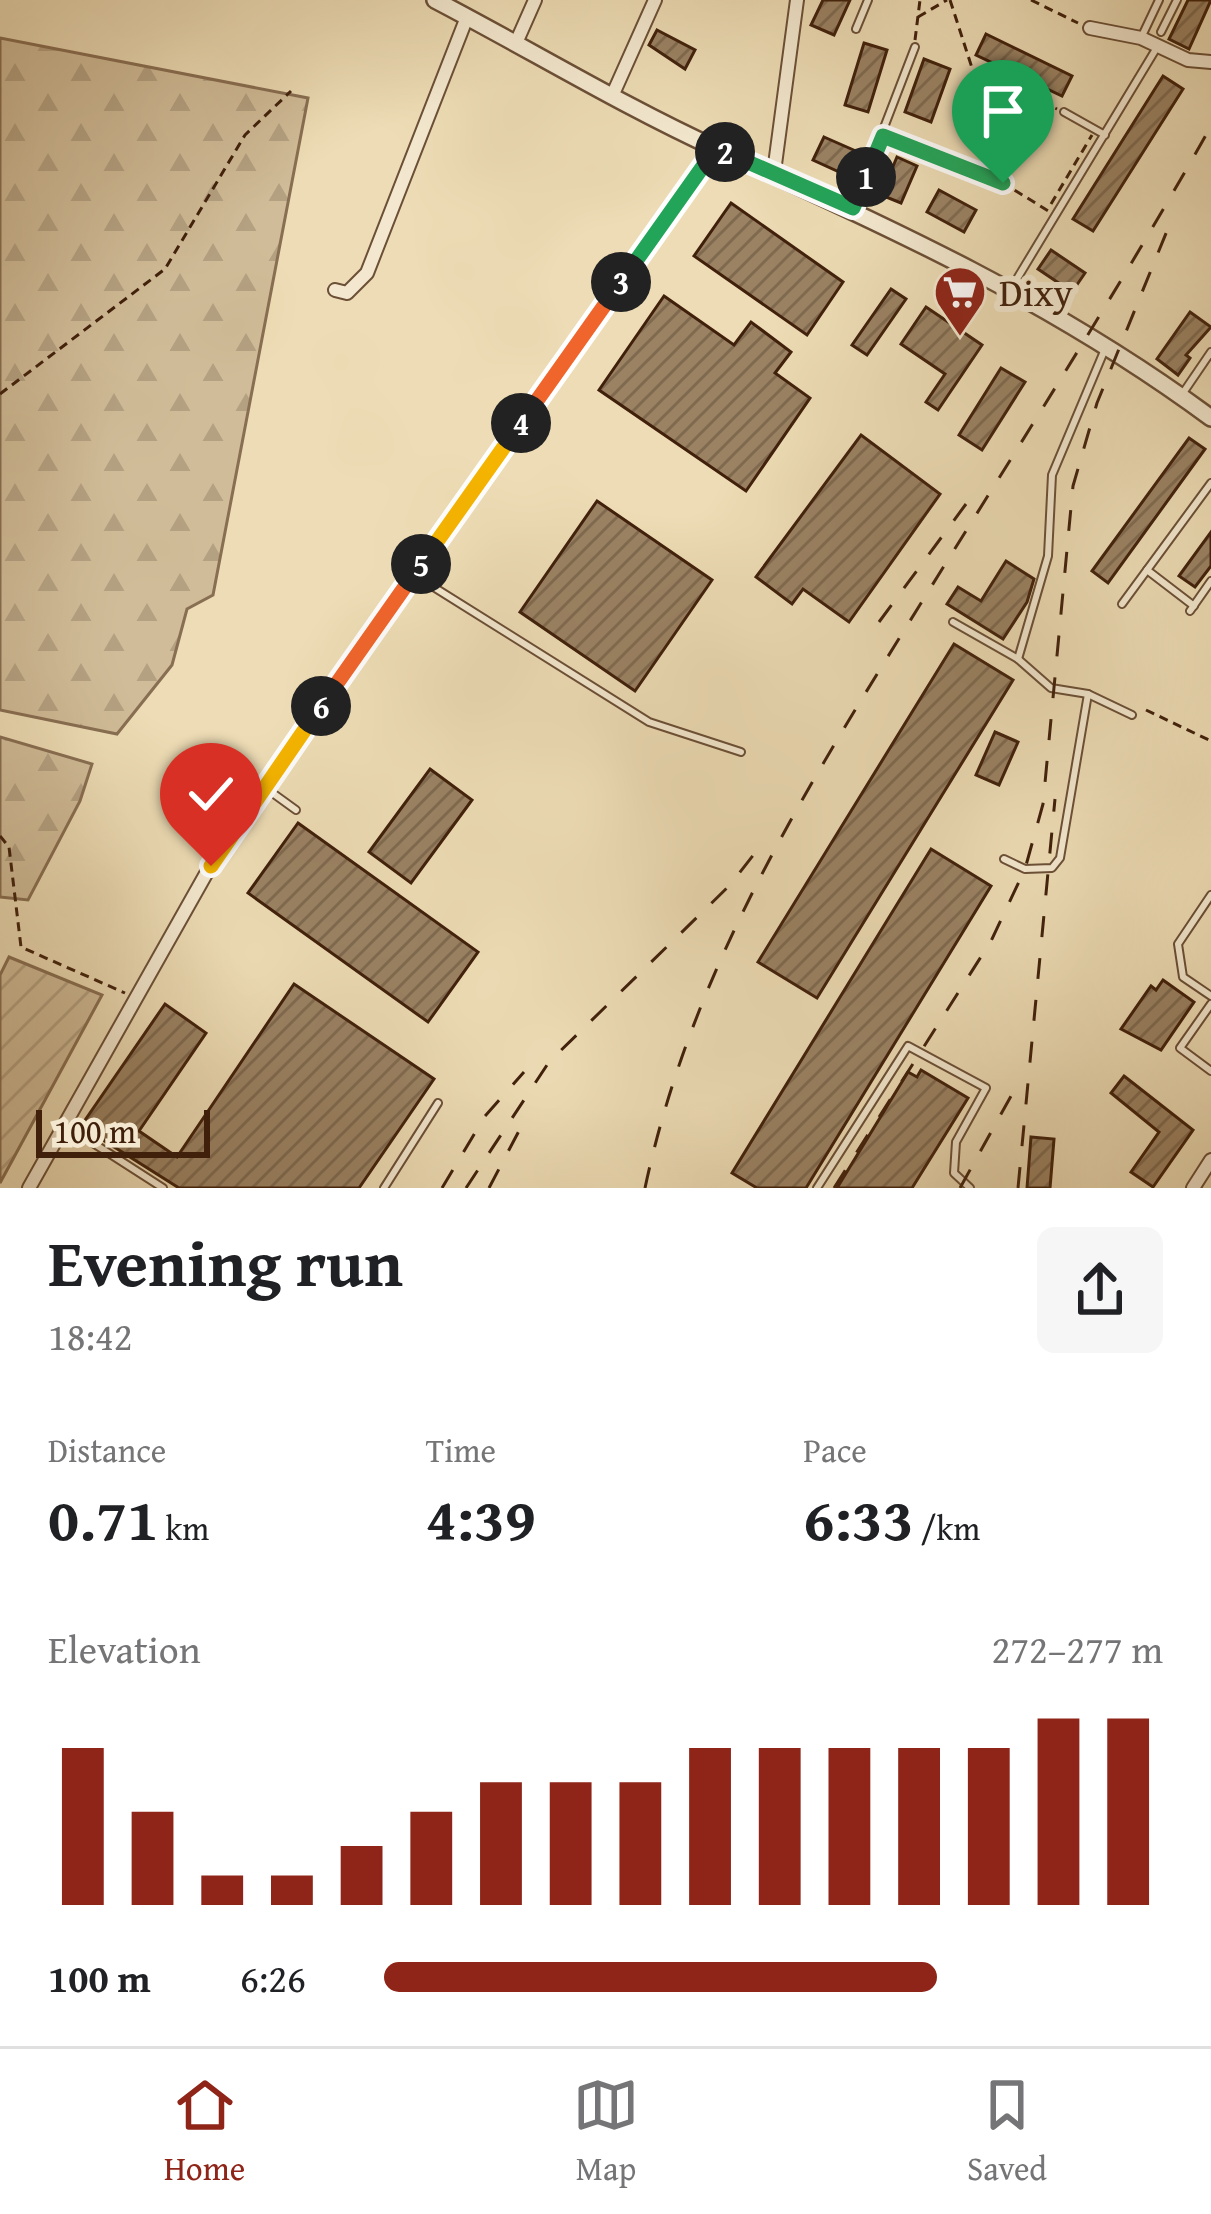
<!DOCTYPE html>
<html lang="en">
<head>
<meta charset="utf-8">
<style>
	body { margin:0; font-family:"Gentium Book Plus",serif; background:#f6f6f6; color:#202124; height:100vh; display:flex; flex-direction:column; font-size:45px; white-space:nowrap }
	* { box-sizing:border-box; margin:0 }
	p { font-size:39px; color:#757577 }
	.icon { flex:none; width:66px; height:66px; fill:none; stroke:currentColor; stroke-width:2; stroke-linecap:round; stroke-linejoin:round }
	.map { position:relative; height:1188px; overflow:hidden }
	.panel { display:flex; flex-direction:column; background:#fff; flex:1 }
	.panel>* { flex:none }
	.scale { position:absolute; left:36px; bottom:30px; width:174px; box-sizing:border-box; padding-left:12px; border:6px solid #40200b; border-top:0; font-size:33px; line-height:42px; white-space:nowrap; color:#40200b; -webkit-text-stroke:9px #f3e8cf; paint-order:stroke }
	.pin { position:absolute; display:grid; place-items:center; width:102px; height:102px; color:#fff; margin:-123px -51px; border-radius:50% 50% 50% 0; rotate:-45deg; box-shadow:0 0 12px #0007 }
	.pin .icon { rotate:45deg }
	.km { position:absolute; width:60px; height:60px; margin:-30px; border-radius:50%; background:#222; color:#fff; font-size:33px; line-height:60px; text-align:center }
	.round { display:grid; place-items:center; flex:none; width:126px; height:126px; border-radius:18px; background:#f6f6f6 }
	.head { display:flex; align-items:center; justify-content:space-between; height:204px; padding:0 48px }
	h1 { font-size:66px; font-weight:700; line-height:90px }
	.metrics { display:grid; grid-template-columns:repeat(3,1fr); gap:18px; height:204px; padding:12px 48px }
	.metrics div { display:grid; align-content:center }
	.metrics b { font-size:60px; font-weight:700 }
	.metrics small { font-size:33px; font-weight:400 }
	.metrics p { font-size:33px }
	.chart { height:336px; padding:24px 48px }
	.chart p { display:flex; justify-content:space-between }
	.chart svg { width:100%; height:216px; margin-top:12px; stroke:#8f2418; stroke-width:6 }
	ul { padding:0 48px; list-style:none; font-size:39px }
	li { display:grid; grid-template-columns:192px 144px 1fr; align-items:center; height:90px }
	li i { height:30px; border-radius:15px; background:#8f2418 }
	.menu { display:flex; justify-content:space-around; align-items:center; height:168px; border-top:3px solid #e0e0e0; background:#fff; font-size:33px; color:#757577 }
	.menu a { display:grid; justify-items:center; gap:6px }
	.menu .active { color:#8f2418 }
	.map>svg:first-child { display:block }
	.forest { fill:url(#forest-firs); stroke:#886e52; stroke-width:3 }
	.garden { fill:url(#garden-furrows); stroke:#886e52; stroke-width:3 }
	.building { fill:url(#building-hatch); stroke:#40200b; stroke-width:3 }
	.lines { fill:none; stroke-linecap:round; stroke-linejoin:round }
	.service-casing { stroke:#6b4f36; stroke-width:10 }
	.minor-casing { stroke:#6b4f36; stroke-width:16 }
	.tertiary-casing { stroke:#6b4f36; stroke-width:20 }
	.path { stroke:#40200b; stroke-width:3; stroke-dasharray:9 6; stroke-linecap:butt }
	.service { stroke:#f3e8cf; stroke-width:6 }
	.minor { stroke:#f3e8cf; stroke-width:12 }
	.tertiary { stroke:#f3e8cf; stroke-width:15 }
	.rail { stroke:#40200b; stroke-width:3; stroke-dasharray:21 21; stroke-linecap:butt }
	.split-1-casing { stroke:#fff; stroke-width:24 }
	.split-2-casing { stroke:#fff; stroke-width:24 }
	.split-3-casing { stroke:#fff; stroke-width:24 }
	.split-4-casing { stroke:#fff; stroke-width:24 }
	.split-5-casing { stroke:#fff; stroke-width:24 }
	.split-6-casing { stroke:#fff; stroke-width:24 }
	.split-7-casing { stroke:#fff; stroke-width:24 }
	.split-1 { stroke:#22a559; stroke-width:15 }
	.split-2 { stroke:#22a559; stroke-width:15 }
	.split-3 { stroke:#22a559; stroke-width:15 }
	.split-4 { stroke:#f0652b; stroke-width:15 }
	.split-5 { stroke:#f5b400; stroke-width:15 }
	.split-6 { stroke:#f0652b; stroke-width:15 }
	.split-7 { stroke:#f5b400; stroke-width:15 }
	.labels { text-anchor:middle; stroke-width:12; stroke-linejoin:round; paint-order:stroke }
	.poi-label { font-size:39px; fill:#40200b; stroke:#f3e8cf; text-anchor:start }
</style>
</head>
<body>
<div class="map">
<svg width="1211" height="1188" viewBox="0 0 1211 1188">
	<defs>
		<pattern id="forest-firs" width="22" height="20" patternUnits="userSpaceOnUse" patternTransform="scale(3)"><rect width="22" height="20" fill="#d0bc98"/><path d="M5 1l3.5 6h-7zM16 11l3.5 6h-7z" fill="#b4a182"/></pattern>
		<pattern id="garden-furrows" width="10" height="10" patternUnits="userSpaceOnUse" patternTransform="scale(3)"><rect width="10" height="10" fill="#d0bc98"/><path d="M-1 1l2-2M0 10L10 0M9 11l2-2" fill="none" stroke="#b4a182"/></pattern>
		<pattern id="building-hatch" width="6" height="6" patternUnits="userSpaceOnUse" patternTransform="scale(3)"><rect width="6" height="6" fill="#9a8263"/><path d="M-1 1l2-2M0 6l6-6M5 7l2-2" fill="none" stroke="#7f6a50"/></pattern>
	</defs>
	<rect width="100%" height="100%" fill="#eddcb5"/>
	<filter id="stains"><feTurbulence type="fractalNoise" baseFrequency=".00167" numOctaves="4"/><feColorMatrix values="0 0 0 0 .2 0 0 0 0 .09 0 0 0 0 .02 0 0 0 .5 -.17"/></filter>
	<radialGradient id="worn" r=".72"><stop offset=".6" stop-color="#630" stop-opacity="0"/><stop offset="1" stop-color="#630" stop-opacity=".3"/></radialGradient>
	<g class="forest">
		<polygon points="0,38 308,98 213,595 187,609 172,665 117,734 0,710"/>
		<polygon points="0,737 92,764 80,801 28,900 0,897"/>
	</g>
	<polygon class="garden" points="9,957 102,995 0,1183 0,975"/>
	<g class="building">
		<polygon points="823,0 850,0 834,35 811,25"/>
		<polygon points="1188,0 1211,0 1189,49 1169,39"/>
		<polygon points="657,30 695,50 685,69 649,45"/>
		<polygon points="986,34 1072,76 1062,96 976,55"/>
		<polygon points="864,43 887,50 868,112 845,105"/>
		<polygon points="924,59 950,69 931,122 905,112"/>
		<polygon points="1163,76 1183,89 1093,231 1073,219"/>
		<polygon points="824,137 858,152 848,176 813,160"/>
		<polygon points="897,157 917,166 901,203 881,195"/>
		<polygon points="939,190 976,210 964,232 927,212"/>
		<polygon points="731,203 843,282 807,335 694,256"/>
		<polygon points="1051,250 1085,273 1072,292 1038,269"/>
		<polygon points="891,289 906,299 867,355 852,345"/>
		<polygon points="664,296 734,345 751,322 791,352 775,373 810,398 746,491 599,390"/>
		<polygon points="926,307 982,345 938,410 926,402 945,374 901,344"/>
		<polygon points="1190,312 1211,327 1186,355 1190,358 1178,375 1157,359"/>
		<polygon points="1001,368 1025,382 982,450 959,435"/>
		<polygon points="861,435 940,494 849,622 803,589 792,604 756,577"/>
		<polygon points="1189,438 1205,449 1108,583 1092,571"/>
		<polygon points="597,501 712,580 635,691 520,612"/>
		<polygon points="1211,532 1211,566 1195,587 1179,576"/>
		<polygon points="1006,561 1034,579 1027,602 1003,639 947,604 958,587 981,601"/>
		<polygon points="954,644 1013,680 817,998 758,962"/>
		<polygon points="995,732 1018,742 999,785 976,775"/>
		<polygon points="430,769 472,800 411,883 369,852"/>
		<polygon points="298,823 478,952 428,1022 248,893"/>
		<polygon points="931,849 991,886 806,1188 757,1188 732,1173"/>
		<polygon points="1163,980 1194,1002 1161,1050 1121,1029 1151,986 1156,990"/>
		<polygon points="294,984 434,1079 359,1188 179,1188 81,1126 165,1004 206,1033 139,1131 177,1157"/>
		<polygon points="921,1070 968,1098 912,1188 837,1188 908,1072 917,1077"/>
		<polygon points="1124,1076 1193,1130 1153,1187 1131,1172 1159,1132 1111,1093"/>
		<polygon points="1031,1137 1054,1139 1050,1188 1027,1188"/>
	</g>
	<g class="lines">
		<g class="service-casing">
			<g id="service">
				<polyline points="856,29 868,0"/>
				<polyline points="1161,32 1177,0"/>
				<polyline points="1141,38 1159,0"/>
				<polyline points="1064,112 1105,135"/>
				<polyline points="853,208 915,47"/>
				<polyline points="1012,287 1156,49"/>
				<polyline points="1183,393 1211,352"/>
				<polyline points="1147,570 1194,606"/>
				<polyline points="416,576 649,722 741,752"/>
				<polyline points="1122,604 1211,483"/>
				<polyline points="1190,611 1211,581"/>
				<polyline points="953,622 1018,659 1051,688 1088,694 1132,715"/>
				<polyline points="1018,659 1048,556 1052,475 1105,349"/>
				<polyline points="267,789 296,810"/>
				<polyline points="1004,859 1025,869 1052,868 1060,858 1088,694"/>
				<polyline points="1211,895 1178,944 1183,977 1211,996"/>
				<polyline points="1211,1004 1180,1048 1211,1071"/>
				<polyline points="65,1125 163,1188"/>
				<polyline points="384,1188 438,1103"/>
				<polyline points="817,1188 908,1046 986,1088 956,1142 954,1173 970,1188"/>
			</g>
		</g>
		<g class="minor-casing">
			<g id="minor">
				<polyline points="1090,28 1141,38 1188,60 1211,62"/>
				<polyline points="516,43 535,0"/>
				<polyline points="613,94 655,0"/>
				<polyline points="774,172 797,0"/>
				<polyline points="335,290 347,293 367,273 467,17"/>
				<polyline points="29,1188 211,865 716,148"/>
				<polyline points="1193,1188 1211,1160"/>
			</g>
		</g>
		<g class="tertiary-casing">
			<path id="tertiary" d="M435,0C529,49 621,105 717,149C890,227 1057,304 1211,418"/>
		</g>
		<g class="path">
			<polyline points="950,0 973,71 1057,109"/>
			<polyline points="1031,0 1078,23"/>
			<polyline points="918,17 947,0"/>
			<polyline points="915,40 920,0"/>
			<polyline points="890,139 1003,183 1050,212"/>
			<polyline points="1051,204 1092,135"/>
			<polyline points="0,394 165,269 245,135 291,91"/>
			<polyline points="1146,710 1211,741"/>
			<polyline points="0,836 9,847 21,947 125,993"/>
		</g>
		<use href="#service" class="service"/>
		<use href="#minor" class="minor"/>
		<use href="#tertiary" class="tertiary"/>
		<g class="rail">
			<polyline points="879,622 966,504"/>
			<polyline points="442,1188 485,1116 524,1072"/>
			<polyline points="466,1188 549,1062 730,885 758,849"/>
			<polyline points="489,1188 521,1127"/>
			<path d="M645,1188C691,972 803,793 918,608C1017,448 1119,290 1211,126"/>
			<polyline points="834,1188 991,941 1025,869 1043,804 1073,486 1097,403 1171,221"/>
			<polyline points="960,1188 1021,1078"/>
			<polyline points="1018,1188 1055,799"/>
		</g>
	</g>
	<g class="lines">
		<g class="split-1-casing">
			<polyline id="split-1" points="866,177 883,136 1003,183"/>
		</g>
		<g class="split-2-casing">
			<polyline id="split-2" points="725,152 853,208 866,177"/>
		</g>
		<g class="split-3-casing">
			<polyline id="split-3" points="621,282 716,148 725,152"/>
		</g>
		<g class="split-4-casing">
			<polyline id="split-4" points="521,423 621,282"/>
		</g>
		<g class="split-5-casing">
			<polyline id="split-5" points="421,564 521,423"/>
		</g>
		<g class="split-6-casing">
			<polyline id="split-6" points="321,706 421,564"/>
		</g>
		<g class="split-7-casing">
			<polyline id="split-7" points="211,866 321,706"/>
		</g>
		<use href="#split-1" class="split-1"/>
		<use href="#split-2" class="split-2"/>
		<use href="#split-3" class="split-3"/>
		<use href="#split-4" class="split-4"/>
		<use href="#split-5" class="split-5"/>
		<use href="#split-6" class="split-6"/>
		<use href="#split-7" class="split-7"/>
	</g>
	<defs>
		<g id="supermarket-pin" transform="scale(2.7)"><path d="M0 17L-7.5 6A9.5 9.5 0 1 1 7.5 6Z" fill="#8f2418" stroke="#f3e8cf"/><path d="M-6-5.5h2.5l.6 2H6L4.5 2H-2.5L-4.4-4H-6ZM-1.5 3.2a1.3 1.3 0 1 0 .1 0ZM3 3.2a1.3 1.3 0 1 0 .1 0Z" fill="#fff"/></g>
	</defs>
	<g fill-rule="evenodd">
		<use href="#supermarket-pin" x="960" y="292"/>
	</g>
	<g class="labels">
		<g class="poi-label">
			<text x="999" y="306">Dixy</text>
		</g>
	</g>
	<rect width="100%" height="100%" filter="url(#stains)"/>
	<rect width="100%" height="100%" fill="url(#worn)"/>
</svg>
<div class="scale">100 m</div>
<div class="pin" style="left:1003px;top:183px;background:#1e9e55"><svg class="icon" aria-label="arrive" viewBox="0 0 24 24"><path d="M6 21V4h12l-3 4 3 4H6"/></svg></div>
<div class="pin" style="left:211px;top:866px;background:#d93025"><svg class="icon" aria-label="check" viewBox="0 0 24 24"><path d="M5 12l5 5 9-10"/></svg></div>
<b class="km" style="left:866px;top:177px">1</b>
<b class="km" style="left:725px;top:152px">2</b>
<b class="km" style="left:621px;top:282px">3</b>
<b class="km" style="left:521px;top:423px">4</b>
<b class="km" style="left:421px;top:564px">5</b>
<b class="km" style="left:321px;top:706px">6</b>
</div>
<section class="panel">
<div class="head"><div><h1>Evening run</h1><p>18:42</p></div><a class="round"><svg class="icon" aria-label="share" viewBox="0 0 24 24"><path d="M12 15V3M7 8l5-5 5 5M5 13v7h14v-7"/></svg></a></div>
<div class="metrics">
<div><p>Distance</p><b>0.71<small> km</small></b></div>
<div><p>Time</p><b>4:39</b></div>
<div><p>Pace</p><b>6:33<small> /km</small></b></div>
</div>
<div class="chart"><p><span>Elevation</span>272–277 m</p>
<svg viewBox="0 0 160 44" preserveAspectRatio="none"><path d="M5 44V12M15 44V25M25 44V38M35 44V38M45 44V32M55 44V25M65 44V19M75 44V19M85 44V19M95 44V12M105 44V12M115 44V12M125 44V12M135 44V12M145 44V6M155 44V6"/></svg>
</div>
<ul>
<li><b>100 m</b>6:26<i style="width:71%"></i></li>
</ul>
</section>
<nav class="menu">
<a class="active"><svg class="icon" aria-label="home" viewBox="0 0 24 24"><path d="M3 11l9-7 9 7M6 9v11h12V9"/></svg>Home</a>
<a><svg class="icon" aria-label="map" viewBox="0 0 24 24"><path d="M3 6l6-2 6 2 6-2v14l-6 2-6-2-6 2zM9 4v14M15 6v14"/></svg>Map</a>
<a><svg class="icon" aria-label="saved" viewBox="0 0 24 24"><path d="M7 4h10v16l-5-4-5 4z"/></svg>Saved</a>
</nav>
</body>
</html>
